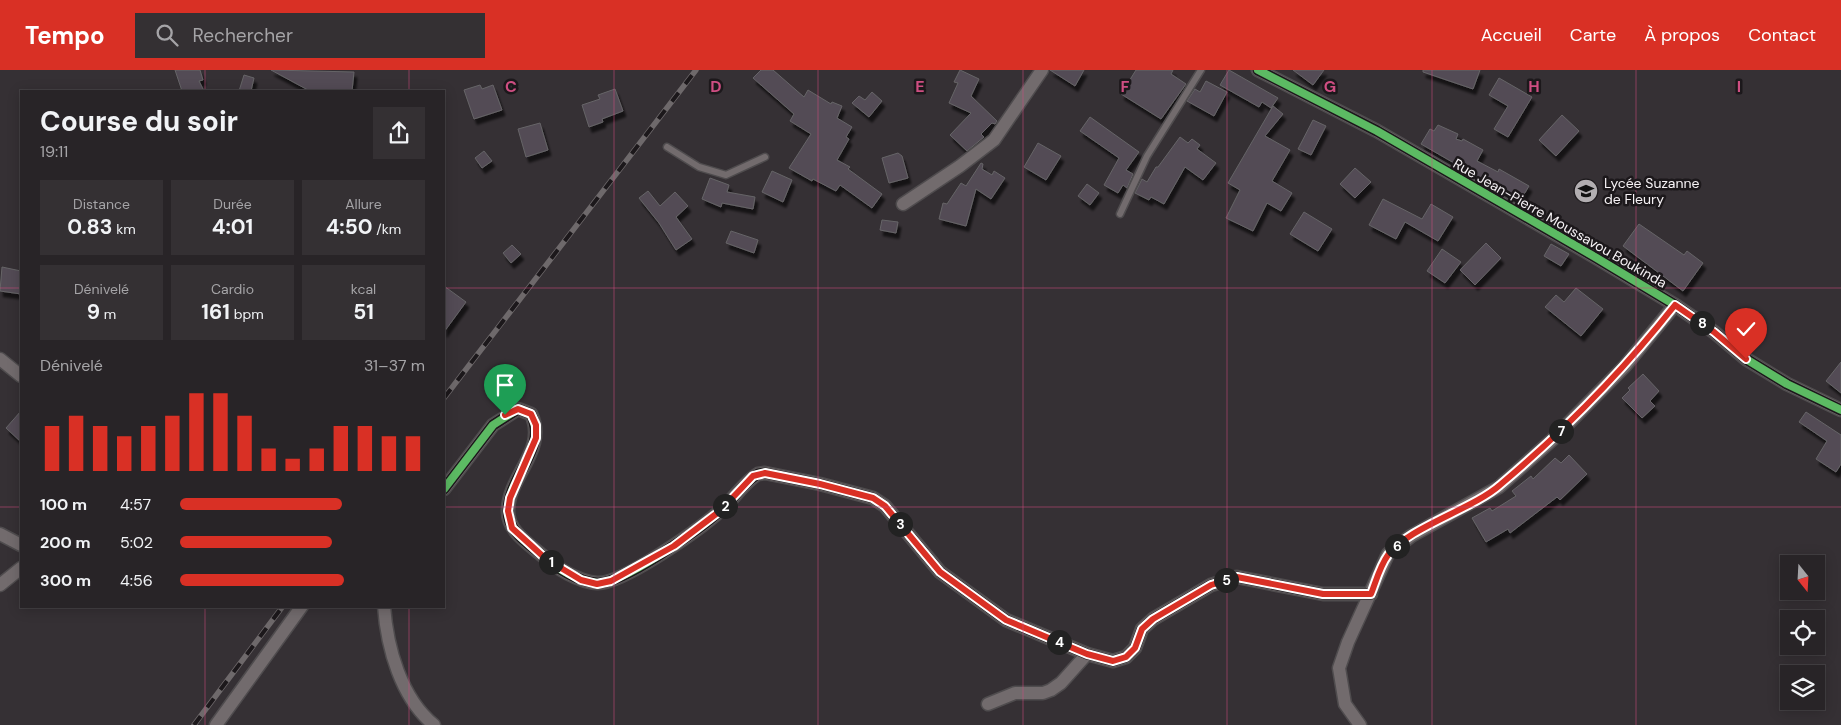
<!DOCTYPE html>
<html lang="fr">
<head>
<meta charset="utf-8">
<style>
	body { margin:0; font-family:"DM Sans",sans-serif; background:#343033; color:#f1f3f6; height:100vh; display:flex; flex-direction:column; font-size:19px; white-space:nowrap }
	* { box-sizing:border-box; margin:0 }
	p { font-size:16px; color:#a5a4a7 }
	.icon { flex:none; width:28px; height:28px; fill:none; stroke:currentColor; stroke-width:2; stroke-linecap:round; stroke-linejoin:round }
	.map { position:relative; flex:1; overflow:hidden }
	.drawer { position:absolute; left:20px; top:20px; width:425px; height:518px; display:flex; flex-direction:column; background:#282427; border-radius:0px; box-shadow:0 2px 12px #0003,0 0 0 1px #444144 }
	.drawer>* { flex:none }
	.needle { width:32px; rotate:162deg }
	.controls { position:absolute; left:1780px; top:485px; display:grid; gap:10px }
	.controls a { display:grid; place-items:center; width:45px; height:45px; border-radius:0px; background:#282427; box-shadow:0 2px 12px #0003,0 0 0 1px #444144; font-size:25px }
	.pin { position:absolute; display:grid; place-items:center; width:42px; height:42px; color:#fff; margin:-51px -21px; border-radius:50% 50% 50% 0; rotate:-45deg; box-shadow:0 0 5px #0007 }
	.pin .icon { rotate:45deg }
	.km { position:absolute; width:25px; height:25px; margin:-12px; border-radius:50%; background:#222; color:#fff; font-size:14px; line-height:25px; text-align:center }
	.round { display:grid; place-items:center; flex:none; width:52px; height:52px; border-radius:0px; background:#343033 }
	.overview { display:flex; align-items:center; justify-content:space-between; height:85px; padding:0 20px }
	h1 { font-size:28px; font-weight:700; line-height:38px }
	.metrics { display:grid; grid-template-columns:repeat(3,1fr); gap:8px; height:85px; padding:5px 20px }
	.metrics div { display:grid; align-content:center; border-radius:0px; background:#343033; text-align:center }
	.metrics b { font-size:21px; font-weight:700 }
	.metrics small { font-size:14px; font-weight:400 }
	.metrics p { font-size:14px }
	.chart { height:140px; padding:10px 20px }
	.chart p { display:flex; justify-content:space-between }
	.chart svg { width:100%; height:90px; margin-top:5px; stroke:#d93025; stroke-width:6 }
	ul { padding:0 20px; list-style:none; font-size:16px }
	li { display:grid; grid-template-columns:80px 60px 1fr; align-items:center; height:38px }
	li i { height:12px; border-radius:6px; background:#d93025 }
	header { display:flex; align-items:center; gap:30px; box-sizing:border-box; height:70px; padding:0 25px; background:#d93025; color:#fff }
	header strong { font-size:24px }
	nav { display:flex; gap:28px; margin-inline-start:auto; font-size:18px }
	.search { width:350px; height:45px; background:#343033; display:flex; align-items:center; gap:12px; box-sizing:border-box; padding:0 18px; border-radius:0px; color:#a5a4a7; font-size:19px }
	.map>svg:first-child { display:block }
	.building { fill:#524c55; stroke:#666467; filter:url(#shadow) }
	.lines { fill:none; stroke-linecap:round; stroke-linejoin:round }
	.service-casing { stroke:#4f4c4e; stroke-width:9 }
	.minor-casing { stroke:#4f4c4e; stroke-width:15 }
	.service { stroke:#726b6d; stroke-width:6 }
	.minor { stroke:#726b6d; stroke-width:12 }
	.rail-casing { stroke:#6e696b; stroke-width:5.5 }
	.rail { stroke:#1c181b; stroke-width:4; stroke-dasharray:11; stroke-linecap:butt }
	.cycleway-casing { stroke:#1c181b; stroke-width:11 }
	.cycleway { stroke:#5cba63; stroke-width:8 }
	.route-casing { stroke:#fff; stroke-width:10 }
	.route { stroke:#d93025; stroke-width:6 }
	.grid { fill:none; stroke:#cf4e82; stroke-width:1; stroke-opacity:0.55 }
	.labels { text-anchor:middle; stroke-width:5; stroke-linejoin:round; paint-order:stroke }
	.poi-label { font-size:14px; fill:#f6f2f5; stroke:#1c181b; text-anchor:start }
	.street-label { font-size:14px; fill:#f6f2f5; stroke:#1c181b }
	.grid-label { font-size:16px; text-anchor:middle; font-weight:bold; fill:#cf4e82; stroke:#1c181b; stroke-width:5; stroke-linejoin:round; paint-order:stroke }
</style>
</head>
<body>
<header>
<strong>Tempo</strong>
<div class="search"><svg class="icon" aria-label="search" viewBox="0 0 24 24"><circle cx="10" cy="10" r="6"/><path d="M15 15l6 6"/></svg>Rechercher</div>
<nav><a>Accueil</a><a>Carte</a><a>À propos</a><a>Contact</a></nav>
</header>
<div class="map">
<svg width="1841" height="655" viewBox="0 0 1841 655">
	<defs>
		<filter id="shadow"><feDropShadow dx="3" dy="5.5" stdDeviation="1" flood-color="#0009"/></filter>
	</defs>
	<rect width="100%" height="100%" fill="#353034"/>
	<g class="building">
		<polygon points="175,0 200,0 203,10 199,11 204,21 182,21"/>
		<polygon points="271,0 354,2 352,21 308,20"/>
		<polygon points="761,0 773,0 804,27 808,20 831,34 832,32 842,36 837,48 852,57 846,67 849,69 837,90 850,97 848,99 882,124 872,138 840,115 836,121 813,109 812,111 789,98 811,64 790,51 794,44 753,8"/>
		<polygon points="960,0 979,9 971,26 997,51 995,54 992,53 981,64 984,67 967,81 950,65 971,43 949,33 958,13 954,12"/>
		<polygon points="1050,0 1084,0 1075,16"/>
		<polygon points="1136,0 1173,0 1171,4 1186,14 1161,49 1121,24"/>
		<polygon points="1229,0 1278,28 1271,38 1262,32 1259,37 1220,15"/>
		<polygon points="1293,0 1324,0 1313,15"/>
		<polygon points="1423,0 1480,0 1473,19 1423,2"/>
		<polygon points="244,5 254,8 251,21 239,21"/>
		<polygon points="1499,8 1532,27 1508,67 1494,59 1508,36 1489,25"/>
		<polygon points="1206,11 1227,22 1214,46 1187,31 1195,19 1200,22"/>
		<polygon points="480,15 482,19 493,15 502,40 474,49 464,20"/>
		<polygon points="615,19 623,41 602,49 603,52 589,57 582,35 600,29 598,25"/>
		<polygon points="872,22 882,31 869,47 852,33 859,26 865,30"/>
		<polygon points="1273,36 1283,44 1265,66 1290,80 1272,111 1292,123 1281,141 1267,133 1253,161 1226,148 1240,120 1228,113"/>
		<polygon points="1562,45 1579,61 1556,86 1539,70"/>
		<polygon points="1090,47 1139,82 1126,100 1133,104 1127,118 1123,115 1118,123 1104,115 1119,88 1080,61"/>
		<polygon points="1313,50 1326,56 1311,85 1298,79"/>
		<polygon points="540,53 548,80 526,87 518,59"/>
		<polygon points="1438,55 1458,64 1456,69 1462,71 1463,69 1483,80 1477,91 1498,102 1499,99 1529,116 1520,131 1421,74 1430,59 1434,61"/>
		<polygon points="1180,67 1188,73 1192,69 1200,75 1197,79 1216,93 1203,110 1185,97 1164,134 1151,127 1149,130 1135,123 1142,109 1147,112 1156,97 1158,97"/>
		<polygon points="1038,73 1061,86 1046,110 1024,97"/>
		<polygon points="484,81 492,91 482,98 475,88"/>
		<polygon points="898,83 902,86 908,108 889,113 882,88"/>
		<polygon points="981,93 983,94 982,99 992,105 994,101 1005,108 991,129 976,119 966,156 939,149 943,133 947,134 961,113 966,116"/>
		<polygon points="1355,98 1371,112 1355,128 1340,114"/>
		<polygon points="772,101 792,110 783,132 762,122"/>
		<polygon points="710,108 729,115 727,122 755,127 753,139 722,133 721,137 702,129"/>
		<polygon points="1087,114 1099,123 1090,135 1078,126"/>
		<polygon points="648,121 660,136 675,122 688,136 676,147 692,169 676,180 659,153 639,128"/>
		<polygon points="1383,129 1422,149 1431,134 1453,147 1438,171 1405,152 1396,169 1369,155"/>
		<polygon points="1304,142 1332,159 1318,181 1290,164"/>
		<polygon points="882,150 898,152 896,163 880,160"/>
		<polygon points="1639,154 1684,185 1687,181 1703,193 1683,221 1623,176"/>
		<polygon points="731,161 758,170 754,183 726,173"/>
		<polygon points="1486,173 1501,188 1475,215 1460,200"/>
		<polygon points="1551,174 1569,184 1561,196 1544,186"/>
		<polygon points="512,175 521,184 511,193 503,183"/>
		<polygon points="1442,179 1461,192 1445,213 1427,201"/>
		<polygon points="2,197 21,201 21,224 0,221"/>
		<polygon points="444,216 466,232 444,262"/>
		<polygon points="1576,218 1603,239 1581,266 1545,237 1556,225 1564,232"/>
		<polygon points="1841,292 1841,323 1826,311"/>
		<polygon points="1643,304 1659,321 1650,331 1655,336 1642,348 1622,328 1630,320 1628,318"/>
		<polygon points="21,341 21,372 6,358"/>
		<polygon points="1806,342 1841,365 1841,394 1836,402 1816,389 1827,371 1799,352"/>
		<polygon points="1569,385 1587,404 1560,430 1557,427 1510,463 1508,459 1486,472 1472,448 1490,438 1492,441 1516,426 1512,421 1531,406 1533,409 1555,388 1561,393"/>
	</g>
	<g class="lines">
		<g class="service-casing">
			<g id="service">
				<polyline points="667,77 699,97 726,105 765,87"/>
				<polyline points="1120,144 1147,86 1201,0"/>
			</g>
		</g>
		<g class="minor-casing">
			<g id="minor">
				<polyline points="1258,0 1377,61 1595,187 1675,235 1714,262 1746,289 1787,314 1841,340"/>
				<polyline points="903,134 960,96 994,70 1042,0"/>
				<polyline points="0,289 21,306"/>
				<path d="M444,419L493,355L518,339L531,344C548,379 509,405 508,440C507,461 529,474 543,486C556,498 579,512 597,513C621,515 700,459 720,441C732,431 745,411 758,404L765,403L820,414L873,428L885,436L940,502L1006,550L1087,584L1113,591L1126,587L1135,578L1142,559L1153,549L1211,515L1237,507L1323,524H1371"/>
				<polyline points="0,464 21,475"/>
				<polyline points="0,515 21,498"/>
				<path d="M384,536C387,578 401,628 434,655"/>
				<polyline points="988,634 1015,623 1043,623 1051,620 1061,613 1087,584"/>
				<polyline points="216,655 302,536"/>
				<polyline points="1360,655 1345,634 1339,598 1348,572 1388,484 1411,466 1499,417 1552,370 1625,296 1675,235"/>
			</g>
		</g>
		<use href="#service" class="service"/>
		<use href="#minor" class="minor"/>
		<g class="rail-casing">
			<g id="rail">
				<polyline points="444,328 696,0"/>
				<polyline points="194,655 283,536"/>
			</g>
		</g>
		<use href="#rail" class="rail"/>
		<g class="cycleway-casing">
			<g id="cycleway">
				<polyline points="1258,0 1377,61 1595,187 1675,235 1714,262 1746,289 1787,314 1841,340"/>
				<path d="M444,419L493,355L518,339L531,344C548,379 509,405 508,440C507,461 529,474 543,486C556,498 579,512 597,513C621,515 700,459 720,441C732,431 745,411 758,404L765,403L820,414L873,428L885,436L940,502L1006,550L1087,584L1113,591L1126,587L1135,578L1142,559L1153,549L1211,515L1237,507L1323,524H1371"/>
			</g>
		</g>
		<use href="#cycleway" class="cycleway"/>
	</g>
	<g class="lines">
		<g class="route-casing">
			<path id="route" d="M505,345L518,339L531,344L536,355V368L510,428L508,441L512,458L546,489L581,510L597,514L611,511L674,476L720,441L753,406L765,403L820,414L873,428L885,436L940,502L1006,550L1087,584L1113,591L1126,587L1135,578L1142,559L1153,549L1211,515L1237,507L1323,524H1371C1376,511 1380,496 1388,485C1407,458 1473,439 1500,415C1564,361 1623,301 1675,235L1714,262L1746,289"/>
		</g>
		<use href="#route" class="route"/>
	</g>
	<path class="grid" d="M205,0V21M409,0V21M614,0V655M818,0V655M1023,0V655M1227,0V655M1432,0V655M1636,0V655M0,218H21M444,218H1841M0,437H21M444,437H1841M205,536V655M409,536V655"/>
	<defs>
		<g id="school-disc" transform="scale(1.25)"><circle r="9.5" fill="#b2aeb1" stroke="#1c181b"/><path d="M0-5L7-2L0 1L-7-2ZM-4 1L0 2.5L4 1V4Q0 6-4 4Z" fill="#111"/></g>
	</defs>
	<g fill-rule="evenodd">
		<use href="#school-disc" x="1586" y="121"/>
	</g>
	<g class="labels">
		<g class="poi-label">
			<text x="1604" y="118">Lycée Suzanne<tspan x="1604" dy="16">de Fleury</tspan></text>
		</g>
		<g class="street-label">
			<text transform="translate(1560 153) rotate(30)" y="5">Rue Jean-Pierre Moussavou Boukinda</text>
		</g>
	</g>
	<g class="grid-label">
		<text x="511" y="22">C</text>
		<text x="716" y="22">D</text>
		<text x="920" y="22">E</text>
		<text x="1125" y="22">F</text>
		<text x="1330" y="22">G</text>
		<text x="1534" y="22">H</text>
		<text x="1739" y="22">I</text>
	</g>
</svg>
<div class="controls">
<a><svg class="needle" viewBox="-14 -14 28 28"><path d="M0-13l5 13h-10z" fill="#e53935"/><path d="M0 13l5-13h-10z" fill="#a5a4a7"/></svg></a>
<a><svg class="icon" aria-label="locate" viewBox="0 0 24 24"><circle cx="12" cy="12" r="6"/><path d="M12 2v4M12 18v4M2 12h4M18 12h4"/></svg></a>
<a><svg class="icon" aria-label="layers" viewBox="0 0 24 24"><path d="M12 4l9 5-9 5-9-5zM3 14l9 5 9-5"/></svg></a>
</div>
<div class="pin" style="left:505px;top:345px;background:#1e9e55"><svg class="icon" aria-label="arrive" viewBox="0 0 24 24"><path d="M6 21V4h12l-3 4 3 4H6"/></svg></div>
<div class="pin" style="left:1746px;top:289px;background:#d93025"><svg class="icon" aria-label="check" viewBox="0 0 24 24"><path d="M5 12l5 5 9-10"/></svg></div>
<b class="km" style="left:551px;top:492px">1</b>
<b class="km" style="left:725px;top:436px">2</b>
<b class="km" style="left:900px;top:454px">3</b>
<b class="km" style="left:1059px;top:572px">4</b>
<b class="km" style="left:1226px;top:510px">5</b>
<b class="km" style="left:1397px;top:476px">6</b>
<b class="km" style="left:1561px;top:361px">7</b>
<b class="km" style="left:1702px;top:253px">8</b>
<section class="drawer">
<div class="overview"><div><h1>Course du soir</h1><p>19:11</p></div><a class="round"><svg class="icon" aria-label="share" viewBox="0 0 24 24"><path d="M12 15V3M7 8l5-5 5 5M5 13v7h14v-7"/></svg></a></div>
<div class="metrics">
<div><p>Distance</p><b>0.83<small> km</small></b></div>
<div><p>Durée</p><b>4:01</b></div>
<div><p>Allure</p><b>4:50<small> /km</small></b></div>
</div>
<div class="metrics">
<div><p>Dénivelé</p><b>9<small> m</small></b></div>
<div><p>Cardio</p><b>161<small> bpm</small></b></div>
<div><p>kcal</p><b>51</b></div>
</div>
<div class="chart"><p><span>Dénivelé</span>31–37 m</p>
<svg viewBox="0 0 160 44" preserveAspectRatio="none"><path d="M5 44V22M15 44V17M25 44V22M35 44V27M45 44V22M55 44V17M65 44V6M75 44V6M85 44V17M95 44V33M105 44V38M115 44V33M125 44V22M135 44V22M145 44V27M155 44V27"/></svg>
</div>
<ul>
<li><b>100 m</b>4:57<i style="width:66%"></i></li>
<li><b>200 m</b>5:02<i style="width:62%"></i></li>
<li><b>300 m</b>4:56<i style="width:67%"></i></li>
</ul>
</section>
</div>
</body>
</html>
